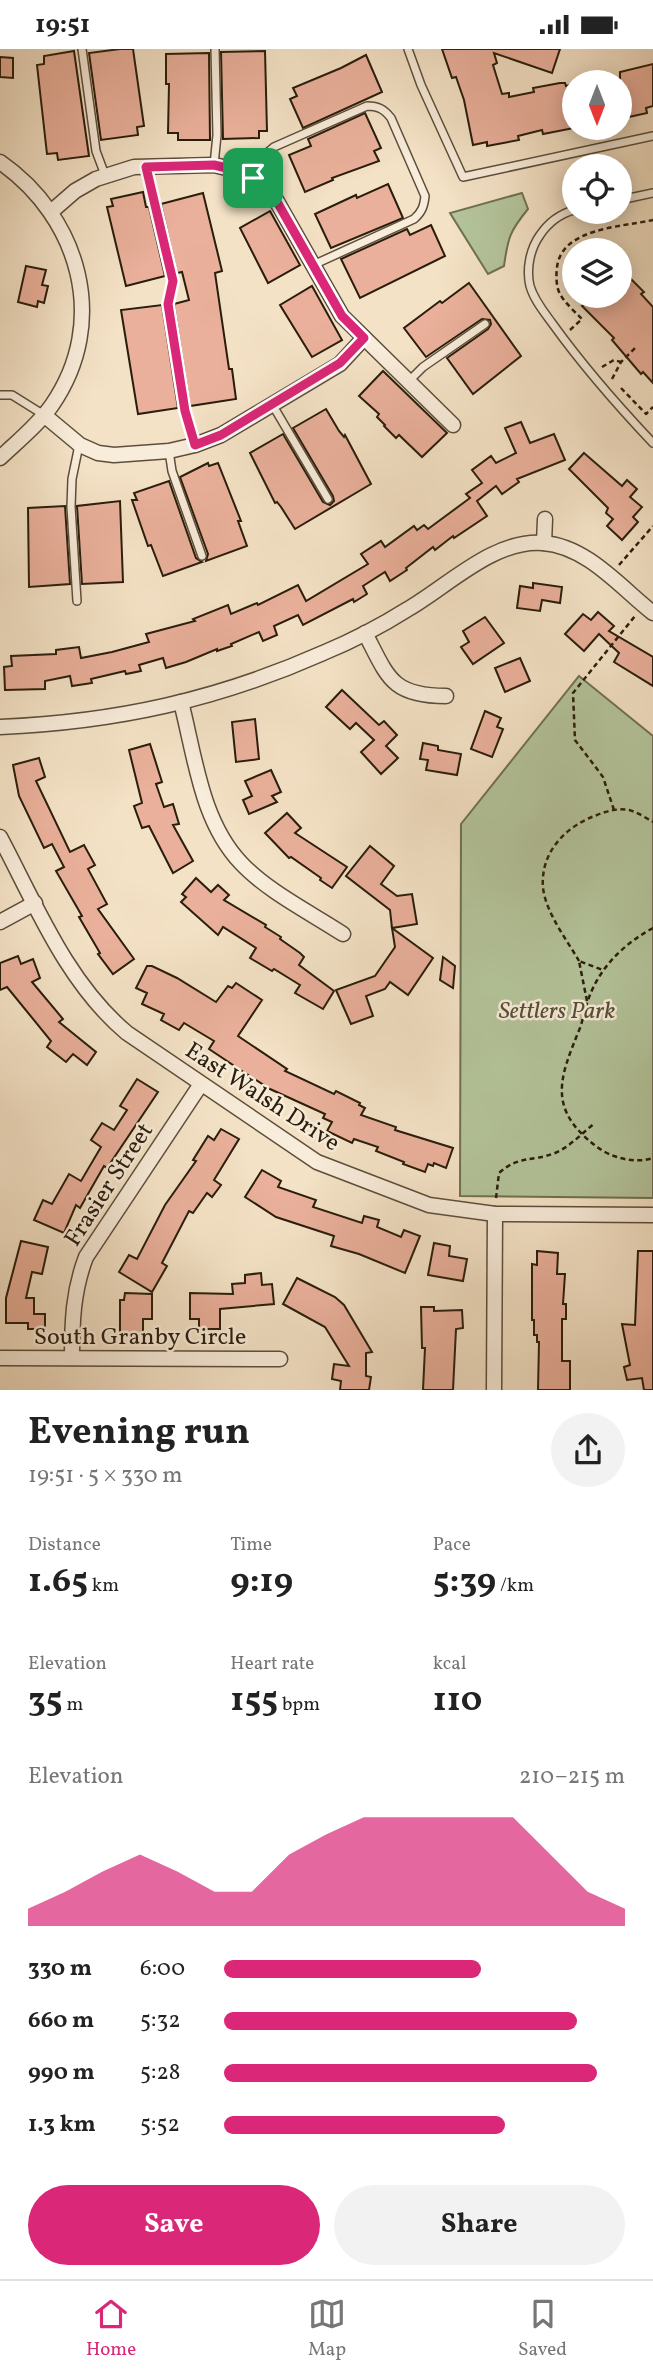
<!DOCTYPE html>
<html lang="en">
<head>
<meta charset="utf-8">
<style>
	body { margin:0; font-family:Vollkorn,serif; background:#f2f2f2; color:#222; height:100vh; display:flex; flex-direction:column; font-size:26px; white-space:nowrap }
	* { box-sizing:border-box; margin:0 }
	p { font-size:23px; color:#767676 }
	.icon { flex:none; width:38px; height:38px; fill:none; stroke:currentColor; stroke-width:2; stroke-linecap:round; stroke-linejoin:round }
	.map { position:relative; height:1341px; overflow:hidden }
	.details { display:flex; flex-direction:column; background:#fff; flex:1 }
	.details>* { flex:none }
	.needle { width:46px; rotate:180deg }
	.controls { position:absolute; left:562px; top:21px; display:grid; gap:14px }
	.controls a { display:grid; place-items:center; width:70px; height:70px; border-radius:50%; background:#fff; box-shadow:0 4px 18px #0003; font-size:35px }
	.pin { position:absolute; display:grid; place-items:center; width:60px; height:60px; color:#fff; margin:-30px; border-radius:14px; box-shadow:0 4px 10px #0006 }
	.round { display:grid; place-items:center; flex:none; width:74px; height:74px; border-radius:37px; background:#f2f2f2 }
	.head { display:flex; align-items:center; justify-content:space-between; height:119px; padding:0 28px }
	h1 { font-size:38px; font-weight:700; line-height:52px }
	.stats { display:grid; grid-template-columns:repeat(3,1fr); gap:10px; height:119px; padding:7px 28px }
	.stats div { display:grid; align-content:center }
	.stats b { font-size:35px; font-weight:700 }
	.stats small { font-size:19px; font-weight:400 }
	.stats p { font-size:19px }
	.chart { height:196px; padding:14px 28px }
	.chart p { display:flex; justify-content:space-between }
	.chart svg { width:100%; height:126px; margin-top:7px; fill:#db2777; opacity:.7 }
	.action { display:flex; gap:14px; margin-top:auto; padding:14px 28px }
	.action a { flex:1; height:80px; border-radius:42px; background:#db2777; color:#fff; font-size:28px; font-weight:700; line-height:80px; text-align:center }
	.action a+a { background:#f2f2f2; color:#222 }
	ul { padding:0 28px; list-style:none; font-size:23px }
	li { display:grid; grid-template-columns:112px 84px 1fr; align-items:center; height:52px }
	li i { height:18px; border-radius:9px; background:#db2777 }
	.status { display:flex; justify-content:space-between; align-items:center; height:49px; padding:0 35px; background:#fff; direction:ltr }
	.status svg { height:19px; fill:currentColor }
	.tab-bar { display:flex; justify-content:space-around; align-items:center; height:98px; border-top:2px solid #e0e0e0; background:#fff; font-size:19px; color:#767676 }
	.tab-bar a { display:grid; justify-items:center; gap:4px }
	.tab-bar .selected { color:#db2777 }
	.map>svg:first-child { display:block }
	.green { fill:#b4c49b; stroke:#6e7053; stroke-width:2 }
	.building { fill:#eab09b; stroke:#291d0b; stroke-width:2 }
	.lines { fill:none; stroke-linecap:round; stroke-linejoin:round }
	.lane-casing { stroke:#5c4e3a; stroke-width:10 }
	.street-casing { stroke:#5c4e3a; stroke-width:17 }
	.path { stroke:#291d0b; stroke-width:2.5; stroke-dasharray:5 3.5; stroke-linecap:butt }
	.lane { stroke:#f8ecda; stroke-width:7 }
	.street { stroke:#f8ecda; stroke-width:14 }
	.route-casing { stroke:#fff; stroke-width:14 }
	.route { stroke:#db2777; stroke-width:9 }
	.labels { text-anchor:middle; stroke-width:5; stroke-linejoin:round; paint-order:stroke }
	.park-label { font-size:24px; font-style:italic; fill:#534f36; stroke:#f8ecda }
	.street-label { font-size:24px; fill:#291d0b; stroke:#f8ecda }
</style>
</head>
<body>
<div class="status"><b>19:51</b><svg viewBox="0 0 49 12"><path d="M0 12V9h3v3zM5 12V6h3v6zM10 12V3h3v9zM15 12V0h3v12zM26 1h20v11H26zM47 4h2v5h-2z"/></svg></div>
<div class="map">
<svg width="653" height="1341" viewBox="0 0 653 1341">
	<rect width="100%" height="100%" fill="#f4e2c6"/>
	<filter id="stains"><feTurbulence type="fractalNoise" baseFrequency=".00286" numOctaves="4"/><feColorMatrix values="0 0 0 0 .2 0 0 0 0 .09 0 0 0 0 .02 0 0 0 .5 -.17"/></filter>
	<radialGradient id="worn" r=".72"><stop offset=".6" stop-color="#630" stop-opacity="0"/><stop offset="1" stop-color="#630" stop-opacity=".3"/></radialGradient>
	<g class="green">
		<path d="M522,144L528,160C510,182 508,188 504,217L488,225L450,164Z"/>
		<polygon points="579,627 653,687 653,1149 460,1147 461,775"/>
	</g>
	<g class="building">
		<polygon points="120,0 133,0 144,77 137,78 138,86 101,91 89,4"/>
		<polygon points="442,0 560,0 552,24 494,4 497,14 493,16 502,45 509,44 509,48 534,43 533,39 560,34 565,34 566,37 574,35 574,79 543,85 542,81 518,87 519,91 487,97 487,93 473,96 464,51 456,28 452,29"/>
		<polygon points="74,2 89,107 58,111 57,104 47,105 37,16 44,15 44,7"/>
		<polygon points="265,2 267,82 259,82 259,89 223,90 221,3"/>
		<polygon points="209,4 210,91 178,91 178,84 168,84 169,35 166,35 166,5"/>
		<polygon points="366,6 382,43 303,79 290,50 297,47 293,39 341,19"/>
		<polygon points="0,8 13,9 13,29 0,28"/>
		<polygon points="653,15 653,57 646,59 647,64 620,70 620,23"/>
		<polygon points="365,64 381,99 374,102 379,112 332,129 333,131 305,143 289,106 311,97 308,90"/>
		<polygon points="388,135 403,169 331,199 315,165 356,146 357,149"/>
		<polygon points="143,143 146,158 149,158 165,227 126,237 107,158 113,157 111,150"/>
		<polygon points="203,144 222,222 215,224 229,320 232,320 236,350 190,357 174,255 189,251 182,223 177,224 161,155"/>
		<polygon points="270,162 300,216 268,234 240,179"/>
		<polygon points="431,176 445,207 360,249 341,210 407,180 410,186"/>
		<polygon points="26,217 46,221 42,236 48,237 44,254 38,252 37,258 18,253"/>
		<polygon points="620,219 644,243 641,245 653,258 653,334 643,323 641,325 612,291 614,289 582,257 585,255 578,247 620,247"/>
		<polygon points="469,234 521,307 473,345 447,309 488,280 491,275 490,271 482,270 426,308 404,279 440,252 442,254"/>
		<polygon points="312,237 342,291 312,308 280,256"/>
		<polygon points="162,256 178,359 138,365 121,261"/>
		<polygon points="383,322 447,384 422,408 399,386 396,389 384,377 385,376 377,368 379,365 359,347"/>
		<polygon points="326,360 339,382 344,388 345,386 371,435 295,480 281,458 277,453 275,454 250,404 283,385 323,453 330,456 334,452 333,447 293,379"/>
		<polygon points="521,373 530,394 554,385 565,411 517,430 519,433 502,445 496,437 477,452 487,467 454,489 453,487 435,501 433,498 406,519 407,521 390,532 385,523 363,537 367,545 354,553 353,550 303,576 298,566 274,577 277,586 263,592 259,583 231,595 232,597 217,602 217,600 186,613 166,619 163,609 139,616 141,622 126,625 125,622 91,630 92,634 72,637 70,627 45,632 45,640 5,641 4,618 12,617 11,607 56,605 56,601 79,598 81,609 112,603 149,593 146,585 195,572 193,570 228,556 231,565 257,554 258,556 298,536 306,552 368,515 361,505 381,492 385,498 414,477 417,481 424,476 428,480 470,449 466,445 482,434 472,421 491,407 496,414 516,404 505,379"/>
		<polygon points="584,404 622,437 627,431 637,440 630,448 642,458 633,468 638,473 622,491 607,477 613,470 606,464 608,459 569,420"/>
		<polygon points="208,414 209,417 218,414 241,472 238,472 247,497 206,512 208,505 180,428"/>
		<polygon points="169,432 196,509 202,513 163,527 151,496 148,497 132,451 137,451 134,444"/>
		<polygon points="120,452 123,533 82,535 77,457"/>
		<polygon points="65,457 70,535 29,538 28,459"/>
		<polygon points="533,534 562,538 560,554 542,551 540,562 517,559 520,537 533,539"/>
		<polygon points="598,563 614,577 609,582 653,608 653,637 614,613 619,604 599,585 584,602 565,585 583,565 591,571"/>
		<polygon points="485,568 504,594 473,615 461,598 469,593 463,582"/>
		<polygon points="520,609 530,632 505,643 495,619"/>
		<polygon points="342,641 379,676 384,672 397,686 386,697 398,709 381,725 361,703 374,691 356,674 350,680 326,658"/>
		<polygon points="485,662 501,669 497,678 503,680 492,708 471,700"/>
		<polygon points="255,670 259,710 236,713 232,673"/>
		<polygon points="423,694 438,697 438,701 461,705 457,726 426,721 428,711 420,710"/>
		<polygon points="150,695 162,733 156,735 164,758 173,755 179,775 173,776 193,812 173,824 149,777 142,779 134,757 142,754 129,701"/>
		<polygon points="39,709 45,728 36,732 70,803 84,796 95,816 88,820 107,855 98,860 134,910 113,925 98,905 100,904 79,868 82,867 56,822 64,818 52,795 44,799 19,747 13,716"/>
		<polygon points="271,721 281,743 272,747 277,753 249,765 243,751 252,747 245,732"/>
		<polygon points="287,764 301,779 295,784 347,818 332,839 320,831 321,829 291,808 289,809 265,784"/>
		<polygon points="370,797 394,817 381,835 397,847 412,845 417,875 392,879 390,861 346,827"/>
		<polygon points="196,829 211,843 218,836 229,846 224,851 266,876 265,878 281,888 280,890 300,904 304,908 299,916 334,942 323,960 295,944 300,936 274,920 272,922 250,909 256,899 223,878 218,886 181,853 186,848 182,845"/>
		<polygon points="392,879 433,909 408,946 390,933 385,940 366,947 373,967 351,975 336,941 375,927 395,898"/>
		<polygon points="18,907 21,915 33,910 40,929 32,933 63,970 59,973 96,1003 87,1016 73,1005 66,1013 47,998 51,992 7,938 0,941 0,914"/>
		<polygon points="443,908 455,917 453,939 440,931"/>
		<polygon points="147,917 152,917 177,929 216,953 228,937 232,939 236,934 262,951 238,987 287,1020 285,1022 334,1045 336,1042 360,1054 359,1056 365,1059 361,1066 396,1078 395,1081 453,1099 446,1119 434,1114 433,1117 428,1115 425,1123 403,1115 404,1113 376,1102 378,1098 354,1090 352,1094 327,1082 332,1073 323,1069 325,1065 270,1040 239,1020 209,1000 214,992 184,974 179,981 161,971 164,965 142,955 147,944 136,939"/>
		<polygon points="137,1030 158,1043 107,1119 104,1117 80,1159 76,1156 64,1184 34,1171 43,1151 52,1155 69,1125 81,1132 101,1098 91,1091 102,1074 114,1081 127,1061 120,1057"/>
		<polygon points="221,1080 239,1090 214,1131 221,1136 212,1148 207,1144 193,1164 189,1162 162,1214 167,1217 152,1243 119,1223 129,1206 137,1210 165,1156 196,1112 193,1111 208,1087 214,1091"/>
		<polygon points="262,1121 281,1132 278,1138 316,1151 313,1158 362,1174 364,1167 379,1171 377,1178 401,1188 404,1181 420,1187 405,1224 359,1205 331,1197 334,1187 276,1168 245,1148"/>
		<polygon points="21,1192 48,1198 42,1225 32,1223 26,1249 34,1249 34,1265 45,1265 45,1280 28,1280 28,1274 6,1274 6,1249"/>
		<polygon points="434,1194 450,1197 449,1207 467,1210 463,1232 428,1226"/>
		<polygon points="537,1202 558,1204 557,1225 565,1225 563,1255 566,1255 566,1270 562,1270 562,1312 570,1312 570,1341 538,1341 539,1293 537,1293 537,1286 534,1286 534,1271 532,1271 532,1215 537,1216"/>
		<polygon points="638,1202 653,1202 653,1341 644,1341 642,1329 627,1331 624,1318 630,1316 622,1275 635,1276"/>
		<polygon points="261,1224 262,1236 272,1235 274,1255 220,1260 220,1280 199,1280 199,1270 190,1270 190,1244 233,1245 232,1235 245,1234 245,1226"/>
		<polygon points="297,1229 335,1248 344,1256 372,1303 366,1304 366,1327 371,1328 369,1341 340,1341 341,1332 332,1330 334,1315 349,1317 325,1278 283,1255"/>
		<polygon points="125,1244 152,1245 152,1270 143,1270 143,1284 120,1284 120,1251 124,1251"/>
		<polygon points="421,1258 434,1258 434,1262 462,1261 463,1279 456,1280 453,1341 423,1341 425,1299 422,1299"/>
	</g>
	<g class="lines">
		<g class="lane-casing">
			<g id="lane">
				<polyline points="82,0 96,102 105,126"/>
				<polyline points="408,0 421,36 463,128 653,87"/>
				<polyline points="214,116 217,86 215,0"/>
				<polyline points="146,118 173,232 168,255 185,362 195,396"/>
				<path d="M253,129L267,104L274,98L367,57C378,57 384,60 391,69L425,147C424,157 422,163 414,170L313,216"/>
				<polyline points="620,151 653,144"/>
				<path d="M574,161C560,165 548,174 540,186C530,200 526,220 530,237C534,251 544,263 552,274C583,317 617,356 653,394"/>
				<polyline points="409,332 423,318 485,275"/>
				<polyline points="0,346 12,346 44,366"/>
				<polyline points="272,355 328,450"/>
				<polyline points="169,402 172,422 202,507"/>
				<polyline points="77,552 71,458 72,430 79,396"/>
			</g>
		</g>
		<g class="street-casing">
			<g id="street">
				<path d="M0,113C79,168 110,272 52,356C38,376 18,392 0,409"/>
				<polyline points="52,162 75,142 96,130 134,118 214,116 235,121 253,129 276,151 342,267 453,376"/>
				<polyline points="44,366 80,396 98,404 114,406 169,402 195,396 221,386 340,315 364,289"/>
				<polyline points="544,494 545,470"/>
				<path d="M365,584C388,628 391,647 446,647"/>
				<path d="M181,653C195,707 201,772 241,814C267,842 311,864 343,885"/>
				<path d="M0,678C116,673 217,651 323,604C352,592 381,577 408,560C448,537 494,490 543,494C587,497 621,539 653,564"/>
				<path d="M0,788C36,856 67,934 127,984L317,1113L429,1156L495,1165L653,1166"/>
				<polyline points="0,873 35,854"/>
				<polyline points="0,1309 280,1310"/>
				<path d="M72,1309C72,1273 73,1242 86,1208L201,1035"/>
				<polyline points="494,1341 495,1165"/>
			</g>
		</g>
		<g class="path">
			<path d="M570,281L582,270C575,263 565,254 560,245C556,238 556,226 557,218C562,179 621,178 653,171"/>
			<polyline points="602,318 614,311 621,313"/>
			<polyline points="612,330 621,313 637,297"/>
			<polyline points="621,339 646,365 653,358"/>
			<polyline points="619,516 653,477"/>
			<polyline points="614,761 603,728 575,691 573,644 635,567"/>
			<path d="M653,879C622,896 598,920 587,954C584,962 583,971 580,979C559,1030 547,1060 597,1098C612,1109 635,1115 653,1109"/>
			<path d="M579,912C567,891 546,864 543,839C540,803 566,777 597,766C607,762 618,759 629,761C637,763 646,769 653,773"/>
			<polyline points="587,952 579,912 603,921"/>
			<path d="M496,1149L499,1124C519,1106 532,1113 555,1104C571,1097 582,1084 595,1074"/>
		</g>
		<use href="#lane" class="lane"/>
		<use href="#street" class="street"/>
	</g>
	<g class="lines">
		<g class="route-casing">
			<polygon id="route" points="214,116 235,121 253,129 276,151 342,267 364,289 340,314 221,386 195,396 185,362 168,255 173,232 146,118"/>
		</g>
		<use href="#route" class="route"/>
	</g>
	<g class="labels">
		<g class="park-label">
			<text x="557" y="969">Settlers Park</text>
		</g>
		<g class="street-label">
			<text transform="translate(263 1047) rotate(33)" y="8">East Walsh Drive</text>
			<text transform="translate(108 1135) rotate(-57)" y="8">Frasier Street</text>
			<text x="140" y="1295">South Granby Circle</text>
		</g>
	</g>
	<rect width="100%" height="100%" filter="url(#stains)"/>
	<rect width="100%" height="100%" fill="url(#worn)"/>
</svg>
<div class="controls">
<a><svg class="needle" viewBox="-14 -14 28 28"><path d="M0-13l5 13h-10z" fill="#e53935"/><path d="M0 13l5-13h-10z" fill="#767676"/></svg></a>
<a><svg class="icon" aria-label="locate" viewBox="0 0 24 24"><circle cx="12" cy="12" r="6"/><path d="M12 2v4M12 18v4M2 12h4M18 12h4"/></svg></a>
<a><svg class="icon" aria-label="layers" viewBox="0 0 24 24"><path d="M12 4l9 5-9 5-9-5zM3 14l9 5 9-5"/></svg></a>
</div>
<div class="pin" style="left:253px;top:129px;background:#1e9e55"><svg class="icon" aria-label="arrive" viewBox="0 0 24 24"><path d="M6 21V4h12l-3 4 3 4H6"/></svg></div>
</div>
<section class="details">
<div class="head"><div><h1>Evening run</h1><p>19:51 · 5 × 330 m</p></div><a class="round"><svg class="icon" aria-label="share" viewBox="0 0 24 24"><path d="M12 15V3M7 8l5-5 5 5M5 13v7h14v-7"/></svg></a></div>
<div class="stats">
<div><p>Distance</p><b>1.65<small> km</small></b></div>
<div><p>Time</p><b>9:19</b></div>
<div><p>Pace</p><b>5:39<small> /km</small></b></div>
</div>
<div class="stats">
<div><p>Elevation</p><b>35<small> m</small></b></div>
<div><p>Heart rate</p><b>155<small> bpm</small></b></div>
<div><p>kcal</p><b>110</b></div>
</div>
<div class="chart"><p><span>Elevation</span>210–215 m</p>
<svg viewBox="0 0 160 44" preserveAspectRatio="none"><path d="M0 44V38L10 32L20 25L30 19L40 25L50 32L60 32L70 19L80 12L90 6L100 6L110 6L120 6L130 6L140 19L150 32L160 38V44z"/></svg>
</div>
<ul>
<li><b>330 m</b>6:00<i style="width:64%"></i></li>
<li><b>660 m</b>5:32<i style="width:88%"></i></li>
<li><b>990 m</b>5:28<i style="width:93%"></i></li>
<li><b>1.3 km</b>5:52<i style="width:70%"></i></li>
</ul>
<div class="action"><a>Save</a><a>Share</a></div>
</section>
<nav class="tab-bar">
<a class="selected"><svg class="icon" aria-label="home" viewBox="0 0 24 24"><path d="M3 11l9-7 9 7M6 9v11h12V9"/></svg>Home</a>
<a><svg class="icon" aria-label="map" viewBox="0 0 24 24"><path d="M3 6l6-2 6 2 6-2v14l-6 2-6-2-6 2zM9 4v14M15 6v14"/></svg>Map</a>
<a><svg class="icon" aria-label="saved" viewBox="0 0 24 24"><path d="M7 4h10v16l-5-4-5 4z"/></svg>Saved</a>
</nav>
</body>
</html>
